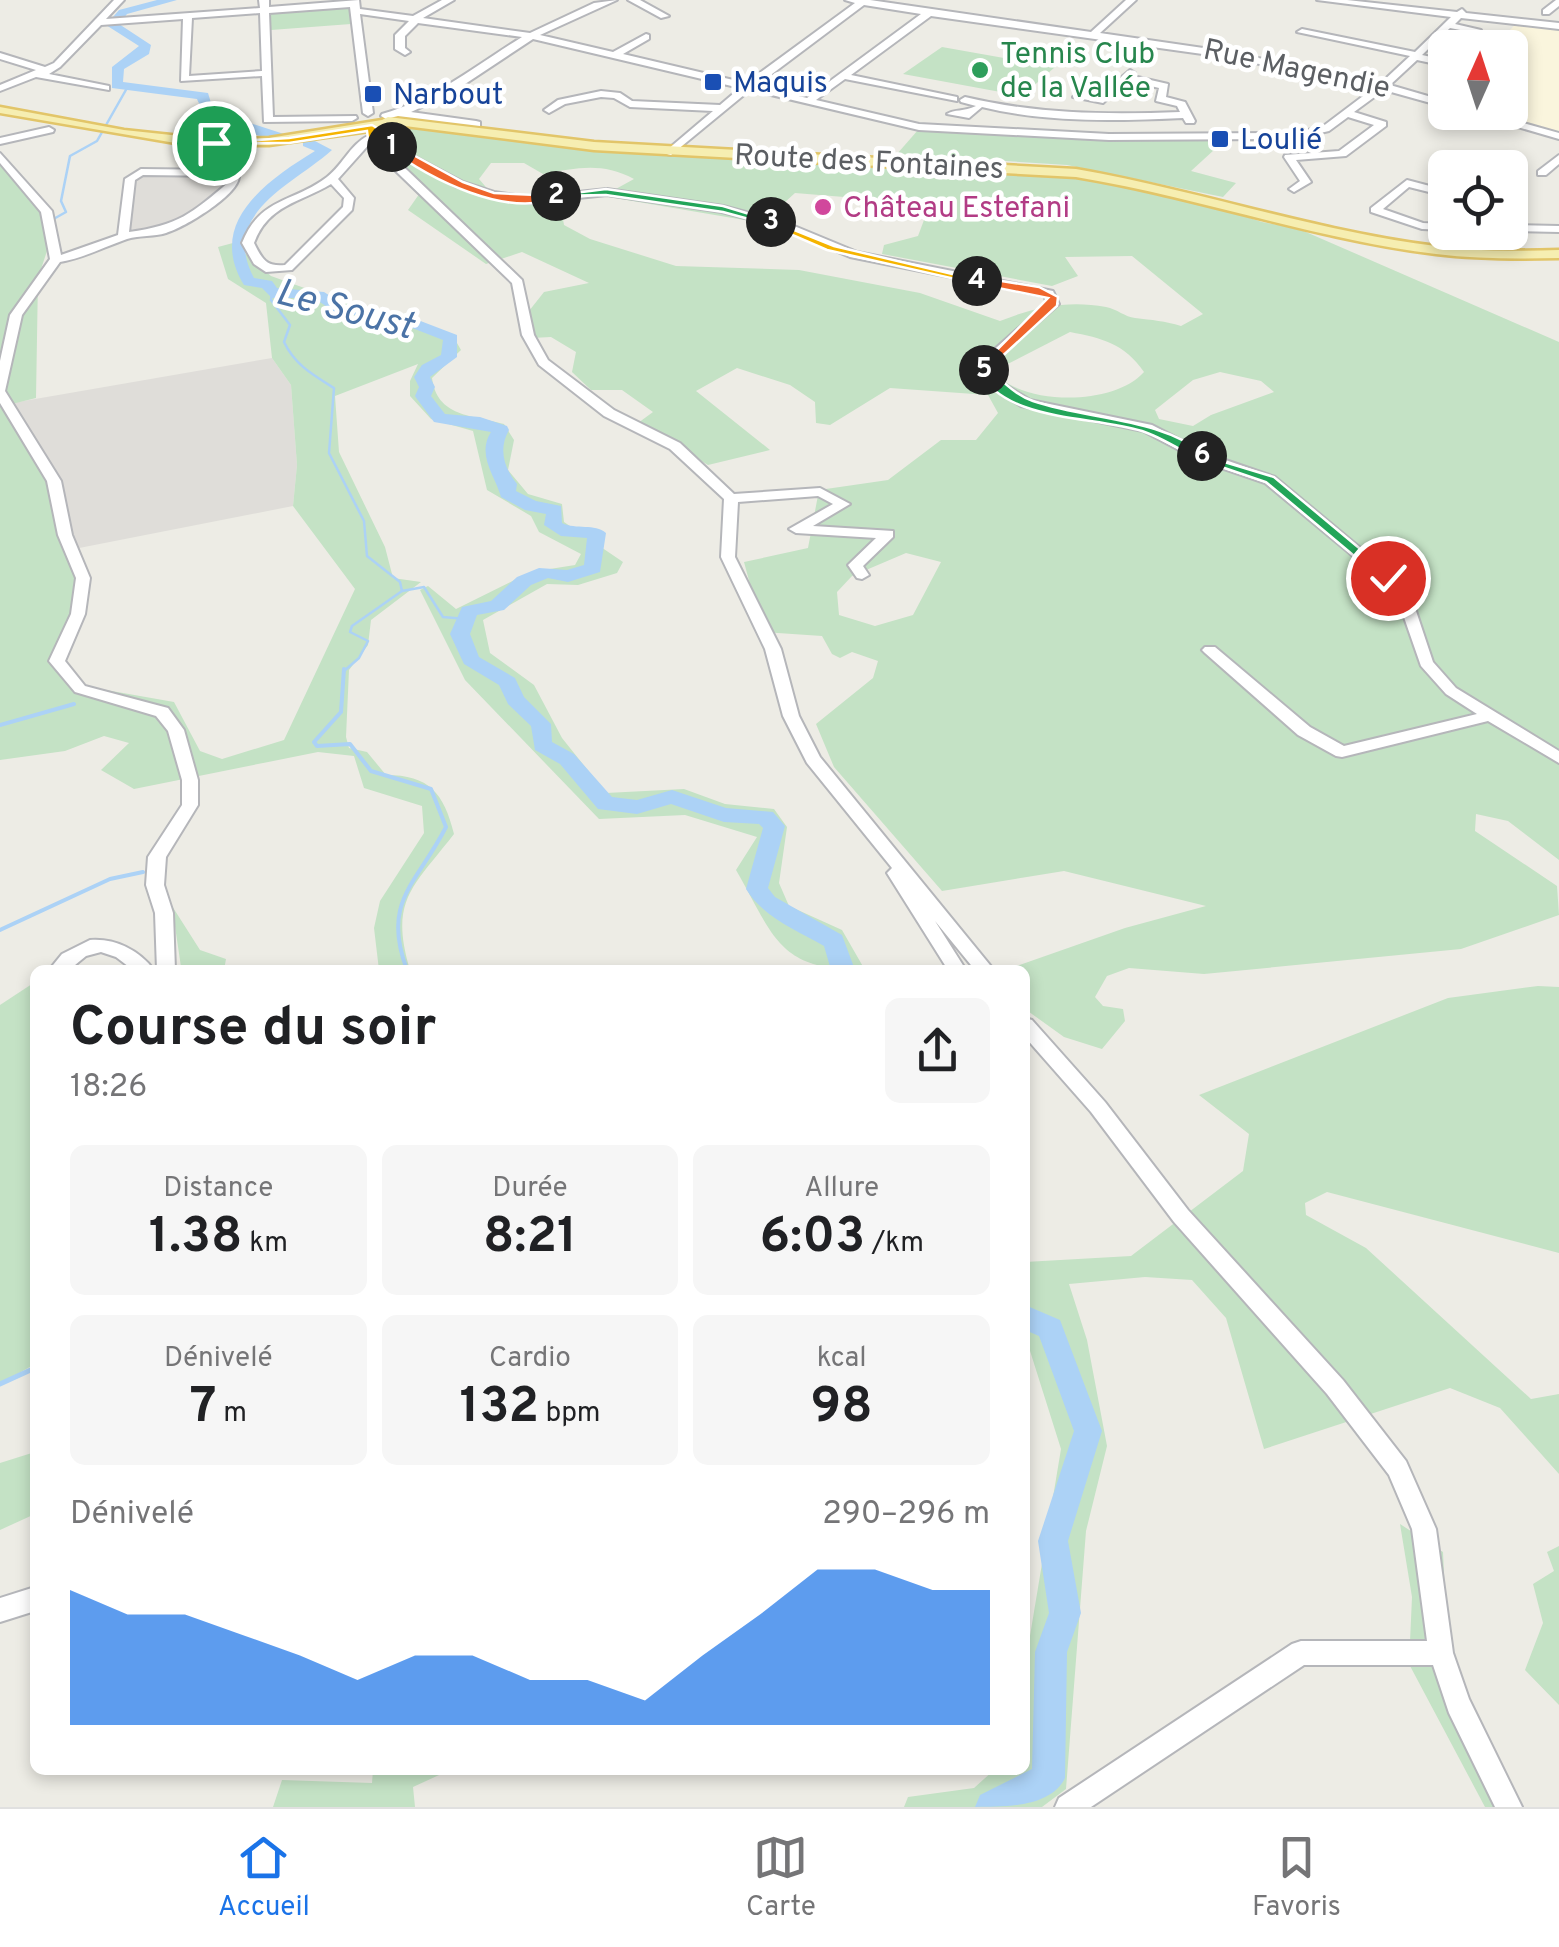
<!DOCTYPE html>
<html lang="fr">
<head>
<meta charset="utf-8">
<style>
	body { margin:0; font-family:Overpass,sans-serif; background:#f6f6f6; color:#202124; height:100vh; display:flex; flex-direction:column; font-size:38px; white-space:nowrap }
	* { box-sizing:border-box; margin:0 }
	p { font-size:32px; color:#757577 }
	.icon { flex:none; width:55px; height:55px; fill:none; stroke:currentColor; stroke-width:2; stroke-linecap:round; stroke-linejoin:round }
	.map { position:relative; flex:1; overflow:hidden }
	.side { position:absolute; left:30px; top:965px; width:1000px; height:810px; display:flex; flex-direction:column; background:#fff; border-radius:15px; box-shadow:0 5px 15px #0003 }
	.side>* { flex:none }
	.needle { width:65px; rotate:3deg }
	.tools { position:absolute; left:1428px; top:30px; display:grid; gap:20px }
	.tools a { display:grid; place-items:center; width:100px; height:100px; border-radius:15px; background:#fff; box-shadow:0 5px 15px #0003; font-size:50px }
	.pin { position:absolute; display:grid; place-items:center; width:85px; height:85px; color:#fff; margin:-42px; border:5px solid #fff; border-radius:50%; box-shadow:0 2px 10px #0007 }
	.km { position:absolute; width:50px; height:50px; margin:-25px; border-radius:50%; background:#222; color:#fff; font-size:28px; line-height:50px; text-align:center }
	.round { display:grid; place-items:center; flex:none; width:105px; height:105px; border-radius:15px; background:#f6f6f6 }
	.summary { display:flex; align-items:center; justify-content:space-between; height:170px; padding:0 40px }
	h1 { font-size:55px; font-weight:700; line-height:75px }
	.figures { display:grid; grid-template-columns:repeat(3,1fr); gap:15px; height:170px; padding:10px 40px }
	.figures div { display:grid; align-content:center; border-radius:15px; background:#f6f6f6; text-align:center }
	.figures b { font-size:50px; font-weight:700 }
	.figures small { font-size:28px; font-weight:400 }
	.figures p { font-size:28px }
	.chart { height:280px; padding:20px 40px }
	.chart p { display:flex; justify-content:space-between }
	.chart svg { width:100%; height:180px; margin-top:10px; fill:#1a73e8; opacity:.7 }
	.menu { display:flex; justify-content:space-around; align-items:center; height:140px; border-top:2px solid #e0e0e0; background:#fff; font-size:28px; color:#757577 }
	.menu a { display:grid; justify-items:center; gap:5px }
	.menu .active { color:#1a73e8 }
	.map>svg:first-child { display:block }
	.commercial { fill:#faf5dd }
	.industrial { fill:#dfddd9 }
	.green { fill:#c4e2c5; fill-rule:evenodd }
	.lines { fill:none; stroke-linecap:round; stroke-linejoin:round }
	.stream-far2 { stroke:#acd2f6; stroke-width:2.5 }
	.stream-far1 { stroke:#acd2f6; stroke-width:4 }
	.stream { stroke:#acd2f6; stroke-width:5 }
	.river { fill:#acd2f6; fill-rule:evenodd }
	.minor-casing { stroke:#b5b6ba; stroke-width:4 }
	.major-casing { stroke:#e2c569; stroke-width:5 }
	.minor { fill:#fff; fill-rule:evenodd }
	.major { fill:#f6eeb1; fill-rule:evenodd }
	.split-1 { fill:#f5b400; stroke:#fff; stroke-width:2.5 }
	.split-2 { fill:#f0652b; stroke:#fff; stroke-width:2.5 }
	.split-3 { fill:#22a559; stroke:#fff; stroke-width:2.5 }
	.split-4 { fill:#f5b400; stroke:#fff; stroke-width:2.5 }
	.split-5 { fill:#f0652b; stroke:#fff; stroke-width:2.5 }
	.split-6 { fill:#22a559; stroke:#fff; stroke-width:2.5 }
	.split-7 { fill:#22a559; stroke:#fff; stroke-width:2.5 }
	.leisure-dot { fill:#2e9e5b; stroke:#fff; stroke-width:4 }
	.transit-dot { fill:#1a4fb4; stroke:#fff; stroke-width:4 }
	.hotel-dot { fill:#d1479c; stroke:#fff; stroke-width:4 }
	.labels { text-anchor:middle; stroke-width:9; stroke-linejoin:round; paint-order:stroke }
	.far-leisure-label { font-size:30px; fill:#27864d; stroke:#fff; text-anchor:start }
	.far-street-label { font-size:30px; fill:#5c5f63; stroke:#fff }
	.far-transit-label { font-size:30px; fill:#164399; stroke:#fff; text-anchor:start }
	.far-hotel-label { font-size:30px; fill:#b23c85; stroke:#fff; text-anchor:start }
	.water-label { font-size:38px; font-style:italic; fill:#4b73a6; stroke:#fff }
</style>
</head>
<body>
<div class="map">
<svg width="1559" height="1807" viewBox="0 0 1559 1807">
	<rect width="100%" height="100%" fill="#edece5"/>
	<polygon class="commercial" points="1519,20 1559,26 1559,136 1471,113 1510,112 1510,48 1495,47"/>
	<g class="industrial">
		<polygon points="148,172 224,176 229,182 183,220 155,230 129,229 134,180"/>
		<polygon points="272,358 291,385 297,465 293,506 69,550 12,403"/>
	</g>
	<g class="green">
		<polygon points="349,7 351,24 271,30 270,13"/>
		<polygon points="942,47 1055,67 1022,96 903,74"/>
		<path d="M394,127L451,129L592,149L1004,169L1092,178L1182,196L1262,222L1299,229L1559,342V860L1508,821L1476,814L1475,831L1557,886L1559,915L1461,949L1204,974L1129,968L1107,976L1095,997L1103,1006L1123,1009L1125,1021L1102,1049L1064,1037L1025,1009V970H1005L1125,928L1206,906L1064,871L942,891L834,767L816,724L873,678L878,661L852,652L840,658L832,654L822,636L763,632L744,562L808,548L819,490L888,480L941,440H976L998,413L988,395L890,388L830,425L816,423L815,402L790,385L737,368L696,391L770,450L708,465L638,423L653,412L622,390H591L572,372L576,352L551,337L532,338L529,311L544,292L589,283L522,252L486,264L408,210L422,190L377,132ZM491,163H524L543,174C577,168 602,162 634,179L603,196L762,223L795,193L930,204L918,236L884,245L882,254L1052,286L1078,276L1065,257L1132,256L1203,314L1181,326C1165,321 1152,320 1135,318C1125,317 1117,309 1106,307C1068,300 1035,307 1000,321L920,293L799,270L676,266L590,239L564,225L561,208L546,194L491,193L479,179ZM1070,332C1102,338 1125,344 1144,372C1116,404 1034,406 1000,378L998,369ZM1220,372L1261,381L1274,392L1211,415L1193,426L1159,419L1155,410L1193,380ZM906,553L941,562L913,615L875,626L839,615L837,592L852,576Z"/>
		<polygon points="918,130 1125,140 1226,139 1191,171 1236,183 1223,197 1067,165 897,154"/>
		<path d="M0,161L45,212L52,236L38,278L36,398L12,404L51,485L81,587L55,656L72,684L174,702L200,751L222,759L284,740L355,589L293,506L297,465L291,385L272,358L266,303L228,279L218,247L233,243L271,276L363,309L400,312L453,336L461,350L432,378C437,417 472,415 504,424L514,440L508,470L528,494L562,504L564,522L623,562L617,573L578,585L547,584L483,620L490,653L534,685L562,738L606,793L684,789L725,804L774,809L787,827L779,883L789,906L842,930L865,970C778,970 775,938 736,870L757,837L685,815L599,819L465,680L420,590L428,586L456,609L531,572L575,565L581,554L539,532L531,516L487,490L473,431L431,419L410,396V381L418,364L335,396L339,452L385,547L393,578L421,582L371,620L368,645L349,670L346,737L349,748L367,752L386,775C429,775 444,793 454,834C413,887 389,900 410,970H379L374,928L380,901L424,833L422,806L364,788L354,756L318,752L134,789L101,770L129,743L104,736L65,751L0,760Z"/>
		<polygon points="172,906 200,950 226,959 224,970 177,970 181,967"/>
		<polygon points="35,982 35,1364 0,1384 0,1005"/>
		<polygon points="1538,986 1559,987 1559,1253 1327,1192 1305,1203 1306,1215 1366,1248 1531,1399 1559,1394 1559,1474 1500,1408 1450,1388 1264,1449 1226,1318 1192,1280 1145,1277 1069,1284 1087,1340 1107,1446 1086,1531 1066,1789 1042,1807 904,1807 908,1797 974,1788 994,1770 1025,1770 1025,1666 1061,1449 1025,1335 1025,1262 1131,1256 1243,1171 1249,1134 1199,1095 1448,998"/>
		<polygon points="35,1452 35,1514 0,1530 0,1463"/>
		<polygon points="1400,1524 1443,1552 1447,1640 1458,1684 1519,1807 1485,1807 1409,1664 1412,1597"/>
		<polygon points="1559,1546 1559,1705 1525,1670 1543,1623 1533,1584 1554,1571 1547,1552"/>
		<polygon points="373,1770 450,1770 413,1787 415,1807 273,1807 282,1780 372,1783"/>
	</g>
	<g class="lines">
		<g class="stream-far2">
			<polyline points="50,221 66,212 61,201 70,156 97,141 127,88"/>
			<path d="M272,293L271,300L290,325L284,342C295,365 313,375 334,388L329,453L364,521L367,556L400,582L402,591L352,626L350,632L368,641L359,658L344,671"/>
			<polyline points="402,591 424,587 443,617 466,619"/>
		</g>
		<g class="stream-far1">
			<path d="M344,669L341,712L314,742L317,746L350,744L371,771L431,789L446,827C417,884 381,901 407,970"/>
			<polyline points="0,725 74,704"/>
			<polyline points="0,930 110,879 143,872"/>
		</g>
		<polyline class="stream" points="0,1384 35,1368"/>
		<g class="river">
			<path d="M157,0H177L127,14L119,24L151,45L149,54L124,69L123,82L208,93L211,103L241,120L287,135V141C266,141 204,120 197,99L112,88V67L139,46L106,25L119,10Z"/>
			<path d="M303,140H313L332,150C293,185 219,213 254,278L272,281L277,288L324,292L346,306L397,312L457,335V357L430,377L435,387L431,396L445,414L480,417L507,426L509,430C498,449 504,468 517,484L516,491L536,501L561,506L562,523C576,530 595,523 606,533L600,572L568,582L548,578L531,585L504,610L477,615L470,634L479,657L515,678L524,697L551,724L552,742L574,754L612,797L637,800L672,790L726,808L773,812L785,826L768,888L775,897L842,935L855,970H831L824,946C796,930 763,917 746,889L763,828L759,824L724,822L671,804L637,814L598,809L560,764L535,750L531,726L508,704L499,685L464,664L450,634L462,607L491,601L517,577L539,568L567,570L584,565L587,538L561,536L544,525L546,514L525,510L501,497C496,477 476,455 491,432L434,422L417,399L415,396L419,387L414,377L422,365L441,355L443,340L389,319L336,313L314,298H272L262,288L244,285C206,223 266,181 315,151L303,146Z"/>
			<path d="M1025,1305L1060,1320L1102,1431L1068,1541L1081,1613L1067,1652L1065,1778C1051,1807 1006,1807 975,1807L980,1795L1032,1769L1035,1652L1049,1613L1038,1541L1074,1431L1039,1336L1025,1330Z"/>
		</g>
		<g class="minor-casing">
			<g id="minor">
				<path d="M114,0H124L106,19L260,8L259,0H269V7L359,0L360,9L413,16L442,0H454L423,18L530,33L594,3L617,0L540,35L613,52L646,34L649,35V39L623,54L746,83L855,3L845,0H870L1091,32L1126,0H1136L1100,33L1224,51L1381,83L1410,56L1297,32L1302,29L1415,52L1451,17L1317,0H1347L1457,12L1462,9L1466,13L1559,23V29L1461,18L1455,24L1481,30V34L1450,28L1422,55L1445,60V66L1417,60L1390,85L1445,101V107L1384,90L1354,112L1386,122V126L1346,156L1296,160L1311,182L1294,192L1289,189L1300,181L1284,157L1285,155L1339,151L1374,125L1348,117L1329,131L1294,139L1109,140L919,130L750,90L671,155L667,154V150L713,111L630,107L614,98L601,97L565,104L549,113L544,110L558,100L601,91L620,93L632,101L720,105L740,88L533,39L450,94L411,112L476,121L480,122V126L398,116L386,119L381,116L382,114C436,99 475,66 522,37L418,23L405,36V48L410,52L405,55L395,49V35L409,21L360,14L373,113L368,116L363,113L350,7L269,13L273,117L356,116L357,118L352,121L264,122L262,76L181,81L183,19L101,25L60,67L49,74L109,86V90L36,77L0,91V85L36,70L0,59V53L45,67L54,63ZM864,5L921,14L807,98L756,86ZM260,13L262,71L189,76L192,18ZM931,16L1224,57L1375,87L1322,127L1294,133L1109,134L919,124L816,100L845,79L957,101V97L851,75Z"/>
				<polygon points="628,0 640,0 669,16 661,18"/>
				<polygon points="1556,0 1559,0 1559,6 1549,14 1543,14 1543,10"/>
				<path d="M1130,70L1135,73L1133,76L1168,84L1166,97L1185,102L1195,121L1194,123H1186L1183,118C1117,121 1048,123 982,107L969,118L947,114C954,109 964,112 976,106L961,102L960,100L965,97C1036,114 1107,115 1180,112L1177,106L1156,101L1159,88L1127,80L1103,103L1073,97L1078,94L1097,98Z"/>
				<polygon points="1466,112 1484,112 1559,133 1559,139"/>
				<polygon points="49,127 54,130 53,132 0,144 0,138"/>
				<path d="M372,134L463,182L494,192L530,197L607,189L723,206L787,223L857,252L1053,291L1059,304L992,363L989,371L994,378L1030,400L1152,425L1208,454L1275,477L1393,575L1412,599L1433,662L1456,688L1559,751V763L1488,721L1342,757L1336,756L1298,735L1205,653L1202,650L1205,647H1215L1310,727L1344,746L1477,714L1446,694L1421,666L1398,600L1383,581L1265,483L1198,460L1143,431L1021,406L986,384L977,371L980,362L1047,303L1044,296L850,257L779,227L722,212L607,195L530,203L492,198L455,186L372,141L338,179L354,198L352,210L292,270L266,272L254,264L242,243C260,197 293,203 327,177C344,164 351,142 372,134ZM331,184L344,198L343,207L285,265C266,267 262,259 254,243C268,205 299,203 331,184Z"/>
				<polygon points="376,148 384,148 522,280 534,335 548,360 614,410 680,443 734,494 820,488 850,504 813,526 893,531 893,537 863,566 869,575 862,579 857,578 848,565 876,538 796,533 789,529 833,504 818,496 738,502 735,557 781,649 799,716 820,757 994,970 975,970 935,921 966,970 948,970 887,873 892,868 807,763 783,716 765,649 721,557 724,499 670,449 604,416 539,365 522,335 512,283 376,152"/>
				<path d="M0,153L52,211L61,255L118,235L125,179L141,169L225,170L239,177C237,196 185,227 166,233C154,237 140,235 127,239C104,247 84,258 60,262L22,315L5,391L61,481L72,535L90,578L85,614L65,661L85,686L168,708L184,730L198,780V805L166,857L164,885L173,913L175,970H157L155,913L146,885L148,857L182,805V780L168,731L156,716L75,692L49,661L71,614L76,578L58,535L47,481L0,403V361L10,315L50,259L41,212L0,163ZM143,175L223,176L229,179V182C191,214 179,225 129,232L135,180Z"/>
				<polygon points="1559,155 1559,164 1546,175 1538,175 1538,171"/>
				<polygon points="1407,180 1445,190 1445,196 1409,187 1383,209 1423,223 1445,224 1445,230 1422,229 1371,212 1371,208"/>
				<polygon points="1510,225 1559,226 1559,232 1510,231"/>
				<path d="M90,940C115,938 139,950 154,970H133L116,957L101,952L86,956L69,970H49L62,954Z"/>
				<polygon points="1025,1018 1032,1020 1105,1102 1188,1210 1343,1380 1406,1461 1436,1529 1453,1653 1469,1699 1522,1807 1495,1807 1449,1713 1433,1665 1304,1665 1091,1807 1055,1807 1059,1798 1292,1644 1301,1641 1427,1641 1412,1529 1389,1475 1327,1394 1174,1222 1091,1112 1025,1037"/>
				<polygon points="35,1587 35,1611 0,1622 0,1598"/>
			</g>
		</g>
		<g class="major-casing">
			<path id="major" d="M0,107L124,130L218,140L269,138L382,120L388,117L594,142L1076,169C1197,190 1315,231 1436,246C1477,252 1518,251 1559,250V258C1518,259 1477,259 1436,254C1314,239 1197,197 1076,177L594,150L405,126L269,145H187L0,113Z"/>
		</g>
		<use href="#minor" class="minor"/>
		<use href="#major" class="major"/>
	</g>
	<polygon class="split-1" points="372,125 377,128 376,136 395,149 368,139 367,131 289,143 209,143 289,138"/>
	<path class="split-2" d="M395,145L463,182L494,193L561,196C509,221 428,178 387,147Z"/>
	<polygon class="split-3" points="606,189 723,206 776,222 771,225 723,212 606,195 550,196"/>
	<polygon class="split-4" points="767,219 834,246 982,281 977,284 827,250 767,224"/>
	<polygon class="split-5" points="977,277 1039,287 1058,297 1057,306 984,373 980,367 1048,298 973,283"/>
	<path class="split-6" d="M984,366C999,376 1012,394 1033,401C1092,421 1157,416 1208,456L1198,459C1180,450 1161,437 1142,431C1091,415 1006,423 978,370Z"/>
	<polygon class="split-7" points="1198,454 1274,477 1395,578 1384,581 1266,482 1198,459"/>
	<circle class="leisure-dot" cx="980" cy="70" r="10"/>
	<g class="transit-dot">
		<rect x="703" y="72" width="20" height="20" rx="5"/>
		<rect x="363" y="84" width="20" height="20" rx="5"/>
		<rect x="1210" y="129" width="20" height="20" rx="5"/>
	</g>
	<circle class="hotel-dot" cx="823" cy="207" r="10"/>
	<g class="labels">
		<g class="far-leisure-label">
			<text x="1000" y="63">Tennis Club<tspan x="1000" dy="34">de la Vallée</tspan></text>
		</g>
		<g class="far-street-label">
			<text transform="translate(1297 68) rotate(12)" y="10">Rue Magendie</text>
			<text transform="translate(869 161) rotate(3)" y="10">Route des Fontaines</text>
		</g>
		<g class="far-transit-label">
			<text x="733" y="92">Maquis</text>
			<text x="393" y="104">Narbout</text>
			<text x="1240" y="149">Loulié</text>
		</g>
		<g class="far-hotel-label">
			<text x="843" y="217">Château Estefani</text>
		</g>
		<g class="water-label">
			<text transform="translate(345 308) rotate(15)" y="13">Le Soust</text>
		</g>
	</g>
</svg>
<div class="tools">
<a><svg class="needle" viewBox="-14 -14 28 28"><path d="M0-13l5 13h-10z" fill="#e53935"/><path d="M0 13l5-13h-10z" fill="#757577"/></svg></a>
<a><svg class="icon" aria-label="locate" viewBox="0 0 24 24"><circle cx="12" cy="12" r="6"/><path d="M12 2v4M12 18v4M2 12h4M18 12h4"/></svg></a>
</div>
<div class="pin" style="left:214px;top:143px;background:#1e9e55"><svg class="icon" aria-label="arrive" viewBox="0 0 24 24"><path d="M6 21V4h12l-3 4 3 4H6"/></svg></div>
<div class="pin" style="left:1388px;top:578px;background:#d93025"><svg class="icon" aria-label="check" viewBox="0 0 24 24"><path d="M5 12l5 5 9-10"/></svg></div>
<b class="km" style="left:392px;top:147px">1</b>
<b class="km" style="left:556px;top:196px">2</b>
<b class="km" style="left:771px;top:222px">3</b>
<b class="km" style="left:977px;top:281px">4</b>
<b class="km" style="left:984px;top:370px">5</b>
<b class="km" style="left:1202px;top:456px">6</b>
<section class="side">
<div class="summary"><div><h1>Course du soir</h1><p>18:26</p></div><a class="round"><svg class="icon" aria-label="share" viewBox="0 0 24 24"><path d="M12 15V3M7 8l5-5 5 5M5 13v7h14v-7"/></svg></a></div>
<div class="figures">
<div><p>Distance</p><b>1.38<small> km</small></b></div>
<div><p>Durée</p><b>8:21</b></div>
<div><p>Allure</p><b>6:03<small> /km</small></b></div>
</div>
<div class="figures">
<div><p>Dénivelé</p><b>7<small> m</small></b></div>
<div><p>Cardio</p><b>132<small> bpm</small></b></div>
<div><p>kcal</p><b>98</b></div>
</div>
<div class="chart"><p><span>Dénivelé</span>290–296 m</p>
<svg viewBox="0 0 160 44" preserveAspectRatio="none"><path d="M0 44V11L10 17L20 17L30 22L40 27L50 33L60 27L70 27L80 33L90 33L100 38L110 27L120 17L130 6L140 6L150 11L160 11V44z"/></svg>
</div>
</section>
</div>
<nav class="menu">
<a class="active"><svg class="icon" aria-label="home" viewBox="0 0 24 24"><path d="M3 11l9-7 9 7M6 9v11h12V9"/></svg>Accueil</a>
<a><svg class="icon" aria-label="map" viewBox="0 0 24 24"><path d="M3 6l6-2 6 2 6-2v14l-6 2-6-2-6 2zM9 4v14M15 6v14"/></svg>Carte</a>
<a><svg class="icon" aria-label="saved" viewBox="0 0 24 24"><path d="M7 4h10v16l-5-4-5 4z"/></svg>Favoris</a>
</nav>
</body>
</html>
